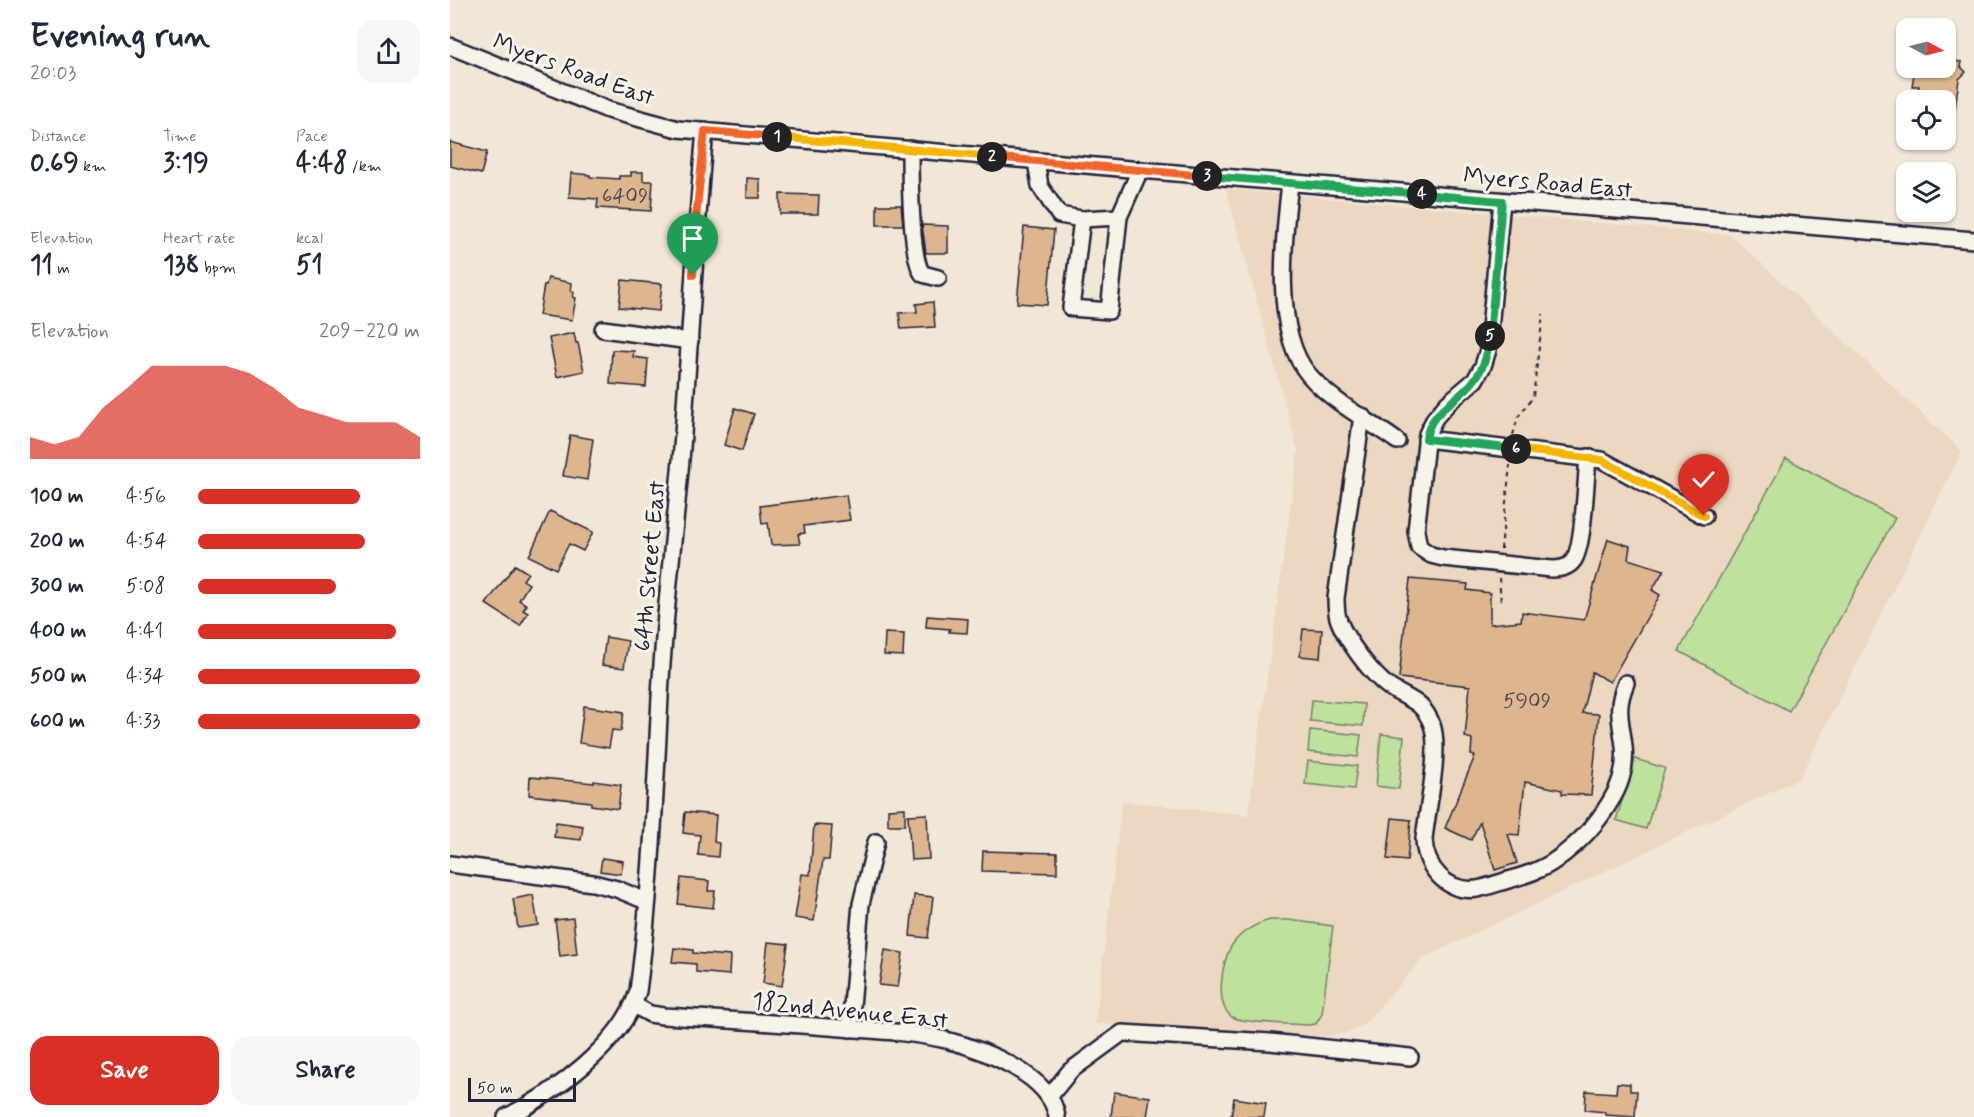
<!DOCTYPE html>
<html lang="en">
<head>
<meta charset="utf-8">
<style>
	body { margin:0; font-family:Mynerve,sans-serif; background:#f6f6f7; color:#1f2937; height:100vh; display:flex; flex-direction:column; font-size:22px; white-space:nowrap }
	* { box-sizing:border-box; margin:0 }
	p { font-size:20px; color:#747a83 }
	.icon { flex:none; width:33px; height:33px; fill:none; stroke:currentColor; stroke-width:2; stroke-linecap:round; stroke-linejoin:round }
	.map { position:relative; flex:1; overflow:hidden }
	.drawer { display:flex; flex-direction:column; background:#fff; width:450px }
	.drawer>* { flex:none }
	.needle { width:39px; rotate:97deg }
	.buttons { position:absolute; left:1446px; top:18px; display:grid; gap:12px }
	.buttons a { display:grid; place-items:center; width:60px; height:60px; border-radius:12px; background:#fff; box-shadow:0 2px 4px #0004; font-size:30px }
	.scale { position:absolute; left:18px; bottom:15px; width:108px; box-sizing:border-box; padding-left:6px; border:3px solid #22223b; border-top:0; font-size:16px; line-height:21px; white-space:nowrap; color:#22223b; -webkit-text-stroke:4px #f7f3e8; paint-order:stroke }
	.pin { position:absolute; display:grid; place-items:center; width:51px; height:51px; color:#fff; margin:-62px -26px; border-radius:50% 50% 50% 0; rotate:-45deg; box-shadow:0 0 6px #0007 }
	.pin .icon { rotate:45deg }
	.km { position:absolute; width:30px; height:30px; margin:-15px; border-radius:50%; background:#222; color:#fff; font-size:16px; line-height:30px; text-align:center }
	.round { display:grid; place-items:center; flex:none; width:63px; height:63px; border-radius:18px; background:#f6f6f7 }
	.headline { display:flex; align-items:center; justify-content:space-between; height:102px; padding:0 30px }
	h1 { font-size:33px; font-weight:800; line-height:45px }
	.stats { display:grid; grid-template-columns:repeat(3,1fr); gap:9px; height:102px; padding:6px 30px }
	.stats div { display:grid; align-content:center }
	.stats b { font-size:26px; font-weight:800 }
	.stats small { font-size:16px; font-weight:400 }
	.stats p { font-size:16px }
	.chart { height:168px; padding:12px 30px }
	.chart p { display:flex; justify-content:space-between }
	.chart svg { width:100%; height:108px; margin-top:6px; fill:#d93025; opacity:.7 }
	.primary-button { display:flex; gap:12px; margin-top:auto; padding:12px 30px }
	.primary-button a { flex:1; height:69px; border-radius:18px; background:#d93025; color:#fff; font-size:24px; font-weight:800; line-height:69px; text-align:center }
	.primary-button a+a { background:#f6f6f7; color:#1f2937 }
	ul { padding:0 30px; list-style:none; font-size:20px }
	li { display:grid; grid-template-columns:96px 72px 1fr; align-items:center; height:45px }
	li i { height:15px; border-radius:8px; background:#d93025 }
	main { display:flex; flex:1; min-height:0 }
	.map>svg:first-child { display:block }
	.built { fill:#ecd8c0 }
	.green { fill:#bee19b; stroke:#70826b; stroke-width:1.5 }
	.building { fill:#ddb68e; stroke:#22223b; stroke-width:1.5 }
	.lines { fill:none; stroke-linecap:round; stroke-linejoin:round }
	.minor-casing { stroke:#22223b; stroke-width:20 }
	.path { stroke:#22223b; stroke-width:2; stroke-dasharray:4.5 4.5; stroke-linecap:butt }
	.minor { stroke:#f7f3e8; stroke-width:15 }
	.split-1-casing { stroke:#fff; stroke-width:12 }
	.split-2-casing { stroke:#fff; stroke-width:12 }
	.split-3-casing { stroke:#fff; stroke-width:12 }
	.split-4-casing { stroke:#fff; stroke-width:12 }
	.split-5-casing { stroke:#fff; stroke-width:12 }
	.split-6-casing { stroke:#fff; stroke-width:12 }
	.split-7-casing { stroke:#fff; stroke-width:12 }
	.split-1 { stroke:#f0652b; stroke-width:8 }
	.split-2 { stroke:#f5b400; stroke-width:8 }
	.split-3 { stroke:#f0652b; stroke-width:8 }
	.split-4 { stroke:#22a559; stroke-width:8 }
	.split-5 { stroke:#22a559; stroke-width:8 }
	.split-6 { stroke:#22a559; stroke-width:8 }
	.split-7 { stroke:#f5b400; stroke-width:8 }
	.labels { text-anchor:middle; stroke-width:6; stroke-linejoin:round; paint-order:stroke }
	.number-label { font-size:21px; fill:#514750 }
	.street-label { font-size:24px; fill:#22223b; stroke:#f7f3e8 }
</style>
</head>
<body>
<main>
<section class="drawer">
<div class="headline"><div><h1>Evening run</h1><p>20:03</p></div><a class="round"><svg class="icon" aria-label="share" viewBox="0 0 24 24"><path d="M12 15V3M7 8l5-5 5 5M5 13v7h14v-7"/></svg></a></div>
<div class="stats">
<div><p>Distance</p><b>0.69<small> km</small></b></div>
<div><p>Time</p><b>3:19</b></div>
<div><p>Pace</p><b>4:48<small> /km</small></b></div>
</div>
<div class="stats">
<div><p>Elevation</p><b>11<small> m</small></b></div>
<div><p>Heart rate</p><b>138<small> bpm</small></b></div>
<div><p>kcal</p><b>51</b></div>
</div>
<div class="chart"><p><span>Elevation</span>209–220 m</p>
<svg viewBox="0 0 160 44" preserveAspectRatio="none"><path d="M0 44V35L10 38L20 35L30 23L40 15L50 6L60 6L70 6L80 6L90 9L100 15L110 23L120 26L130 29L140 29L150 29L160 35V44z"/></svg>
</div>
<ul>
<li><b>100 m</b>4:56<i style="width:73%"></i></li>
<li><b>200 m</b>4:54<i style="width:75%"></i></li>
<li><b>300 m</b>5:08<i style="width:62%"></i></li>
<li><b>400 m</b>4:41<i style="width:89%"></i></li>
<li><b>500 m</b>4:34<i style="width:100%"></i></li>
<li><b>600 m</b>4:33<i style="width:100%"></i></li>
</ul>
<div class="primary-button"><a>Save</a><a>Share</a></div>
</section>
<div class="map">
<svg width="1524" height="1117" viewBox="0 0 1524 1117">
	<rect width="100%" height="100%" fill="#f2e7d6"/>
	<filter id="ink" filterUnits="userSpaceOnUse"><feTurbulence type="fractalNoise" baseFrequency=".0167" numOctaves="2"/><feDisplacementMap in="SourceGraphic" scale="12" xChannelSelector="R" yChannelSelector="G"/><feConvolveMatrix kernelMatrix="1 2 1 2 8 2 1 2 1" color-interpolation-filters="sRGB"/></filter>
	<g filter="url(#ink)">
		<polygon class="built" points="776,189 1281,235 1512,451 1350,778 974,958 913,1025 893,1034 874,1036 645,1024 672,801 798,815 848,451"/>
		<g class="green">
			<polygon points="1336,458 1445,518 1339,711 1229,651"/>
			<polygon points="862,700 914,704 913,726 860,721"/>
			<polygon points="860,730 911,735 908,757 858,752"/>
			<polygon points="931,734 954,737 949,789 926,786"/>
			<polygon points="1185,759 1215,768 1196,829 1166,820"/>
			<polygon points="858,761 907,766 904,789 855,784"/>
			<path d="M820,920H839L883,926L872,1014L866,1024L858,1025C844,1024 794,1023 784,1018C763,1008 772,960 782,945C791,932 805,924 820,920Z"/>
		</g>
		<g class="building">
			<polygon points="1496,60 1512,62 1511,67 1516,72 1509,79 1503,124 1496,123 1496,100 1489,100 1489,93 1468,91 1469,86 1462,86 1465,68 1496,68"/>
			<polygon points="0,142 37,152 31,174 0,166"/>
			<polygon points="181,172 193,172 193,181 203,181 201,211 147,208 148,199 119,197 121,173 140,175 140,177 169,179 169,176 181,176"/>
			<polygon points="297,178 310,179 310,198 297,198"/>
			<polygon points="330,194 369,195 368,214 330,214"/>
			<polygon points="427,205 451,205 453,225 427,225"/>
			<polygon points="472,225 498,226 498,253 476,253"/>
			<polygon points="574,227 604,230 597,305 567,303"/>
			<polygon points="98,278 122,283 121,291 124,292 123,297 126,298 122,320 89,315 94,285 96,285"/>
			<polygon points="172,280 212,284 209,311 169,307"/>
			<polygon points="483,302 485,327 451,329 449,313 467,312 466,304"/>
			<polygon points="124,333 126,343 128,343 134,371 107,377 99,338"/>
			<polygon points="162,350 184,351 183,357 198,359 196,387 160,384"/>
			<polygon points="285,408 304,414 292,451 274,445"/>
			<polygon points="120,435 143,439 137,480 113,476"/>
			<polygon points="396,495 400,520 354,526 355,533 348,534 350,544 321,545 318,523 312,524 310,506"/>
			<polygon points="100,511 143,532 133,551 119,544 106,569 79,556"/>
			<polygon points="1158,539 1180,546 1178,559 1214,570 1202,590 1210,595 1160,682 1142,672 1132,713 1149,714 1141,795 1112,794 1112,790 1075,782 1069,835 1058,834 1067,863 1045,870 1030,822 1021,840 995,828 1025,756 1021,755 1022,739 1015,737 1020,686 949,678 960,579 1018,584 1017,590 1040,593 1040,624 1071,621 1072,612 1134,620"/>
			<polygon points="65,565 78,573 73,580 79,584 69,600 77,605 73,610 78,613 70,626 36,604"/>
			<polygon points="477,616 518,619 517,633 499,632 500,629 476,627"/>
			<polygon points="853,629 872,630 870,658 850,656"/>
			<polygon points="435,633 454,634 453,656 434,655"/>
			<polygon points="156,637 178,641 174,668 152,665"/>
			<polygon points="134,706 174,712 171,731 162,730 159,748 129,743"/>
			<polygon points="80,777 144,783 144,781 171,785 168,809 141,805 141,802 79,795"/>
			<polygon points="455,808 455,825 438,825 438,809"/>
			<polygon points="235,812 266,815 264,842 269,843 268,857 248,855 250,835 233,833"/>
			<polygon points="477,814 479,859 461,860 458,815"/>
			<polygon points="942,818 961,820 957,861 937,859"/>
			<polygon points="106,822 133,826 131,840 104,837"/>
			<polygon points="364,825 382,826 379,860 373,860 364,921 345,918 352,874 360,875"/>
			<polygon points="533,851 607,853 607,873 532,871"/>
			<polygon points="152,858 173,861 171,874 150,871"/>
			<polygon points="231,878 259,881 258,891 265,891 263,908 228,904"/>
			<polygon points="83,895 88,925 68,928 63,899"/>
			<polygon points="464,895 483,897 478,938 460,936"/>
			<polygon points="123,918 127,954 110,956 105,920"/>
			<polygon points="318,942 338,944 332,986 313,983"/>
			<polygon points="224,948 243,950 243,953 280,956 279,975 246,972 246,964 222,962"/>
			<polygon points="435,950 453,953 448,987 429,985"/>
			<polygon points="1167,1083 1180,1084 1180,1091 1187,1091 1185,1117 1155,1115 1155,1112 1135,1110 1136,1091 1166,1093"/>
			<polygon points="664,1092 700,1097 697,1117 661,1117"/>
			<polygon points="784,1098 816,1103 814,1117 781,1117"/>
		</g>
		<g class="lines">
			<g class="minor-casing">
				<g id="minor">
					<polyline points="0,46 158,110 228,129 702,171 1524,240"/>
					<path d="M460,149C460,171 460,262 473,274L488,278"/>
					<polyline points="586,161 590,186 609,215 632,219 621,308 659,311 669,217 690,170"/>
					<path d="M840,183C834,236 822,332 859,375C882,402 918,420 947,441"/>
					<path d="M1052,201L1038,350L1033,366L1025,380L998,403L985,418L977,434L966,531L969,547L981,555L993,558L1102,569C1110,569 1118,568 1123,561C1134,548 1136,477 1138,457"/>
					<polyline points="632,219 669,217"/>
					<polyline points="153,329 240,341"/>
					<path d="M912,416L886,598C886,606 886,614 889,621C896,640 922,675 939,687C958,700 973,700 982,725C991,749 977,811 974,839C975,867 996,893 1027,889C1038,887 1050,882 1062,879C1078,874 1094,869 1107,859C1128,844 1147,824 1160,802C1171,785 1176,765 1174,746C1171,720 1165,709 1176,683"/>
					<polyline points="976,439 1152,460 1254,516"/>
					<polyline points="0,864 143,883 167,889 196,901"/>
					<path d="M184,1005L200,1014L213,1016C268,1019 323,1023 378,1027C417,1030 457,1031 496,1040C532,1049 601,1075 607,1117"/>
					<polyline points="400,1029 411,904 426,842"/>
					<polyline points="599,1097 620,1071 672,1033 820,1042 960,1057"/>
					<path d="M56,1117C104,1094 173,1043 188,991C201,894 205,795 210,697C214,614 225,531 232,448C240,342 245,237 255,131"/>
				</g>
			</g>
			<g class="path">
				<polyline points="1063,435 1068,417 1083,397 1093,314"/>
				<polyline points="1051,549 1060,465"/>
				<polyline points="1049,578 1051,602"/>
			</g>
			<use href="#minor" class="minor"/>
		</g>
	</g>
	<g class="lines" filter="url(#ink)">
		<g class="split-1-casing">
			<polyline id="split-1" points="243,275 246,219 255,131 327,137"/>
		</g>
		<g class="split-2-casing">
			<polyline id="split-2" points="327,137 542,157"/>
		</g>
		<g class="split-3-casing">
			<polyline id="split-3" points="542,157 757,176"/>
		</g>
		<g class="split-4-casing">
			<polyline id="split-4" points="757,176 972,194"/>
		</g>
		<g class="split-5-casing">
			<polyline id="split-5" points="972,194 1052,201 1040,336"/>
		</g>
		<g class="split-6-casing">
			<path id="split-6" d="M1040,336C1038,351 1035,366 1025,379C1010,401 980,409 976,439L1066,449"/>
		</g>
		<g class="split-7-casing">
			<polyline id="split-7" points="1066,449 1152,460 1254,516"/>
		</g>
		<use href="#split-1" class="split-1"/>
		<use href="#split-2" class="split-2"/>
		<use href="#split-3" class="split-3"/>
		<use href="#split-4" class="split-4"/>
		<use href="#split-5" class="split-5"/>
		<use href="#split-6" class="split-6"/>
		<use href="#split-7" class="split-7"/>
	</g>
	<g class="labels">
		<g class="number-label">
			<text x="175" y="202">6409</text>
			<text x="1077" y="707">5909</text>
		</g>
		<g class="street-label">
			<text transform="translate(124 69) rotate(20)" y="8">Myers Road East</text>
			<text transform="translate(1098 182) rotate(5)" y="8">Myers Road East</text>
			<text transform="translate(199 566) rotate(-85)" y="8">64th Street East</text>
			<text transform="translate(400 1010) rotate(6)" y="8">182nd Avenue East</text>
		</g>
	</g>
</svg>
<div class="buttons">
<a><svg class="needle" viewBox="-14 -14 28 28"><path d="M0-13l5 13h-10z" fill="#e53935"/><path d="M0 13l5-13h-10z" fill="#747a83"/></svg></a>
<a><svg class="icon" aria-label="locate" viewBox="0 0 24 24"><circle cx="12" cy="12" r="6"/><path d="M12 2v4M12 18v4M2 12h4M18 12h4"/></svg></a>
<a><svg class="icon" aria-label="layers" viewBox="0 0 24 24"><path d="M12 4l9 5-9 5-9-5zM3 14l9 5 9-5"/></svg></a>
</div>
<div class="scale">50 m</div>
<div class="pin" style="left:243px;top:275px;background:#1e9e55"><svg class="icon" aria-label="arrive" viewBox="0 0 24 24"><path d="M6 21V4h12l-3 4 3 4H6"/></svg></div>
<div class="pin" style="left:1254px;top:516px;background:#d93025"><svg class="icon" aria-label="check" viewBox="0 0 24 24"><path d="M5 12l5 5 9-10"/></svg></div>
<b class="km" style="left:327px;top:137px">1</b>
<b class="km" style="left:542px;top:157px">2</b>
<b class="km" style="left:757px;top:176px">3</b>
<b class="km" style="left:972px;top:194px">4</b>
<b class="km" style="left:1040px;top:336px">5</b>
<b class="km" style="left:1066px;top:449px">6</b>
</div>
</main>
</body>
</html>
